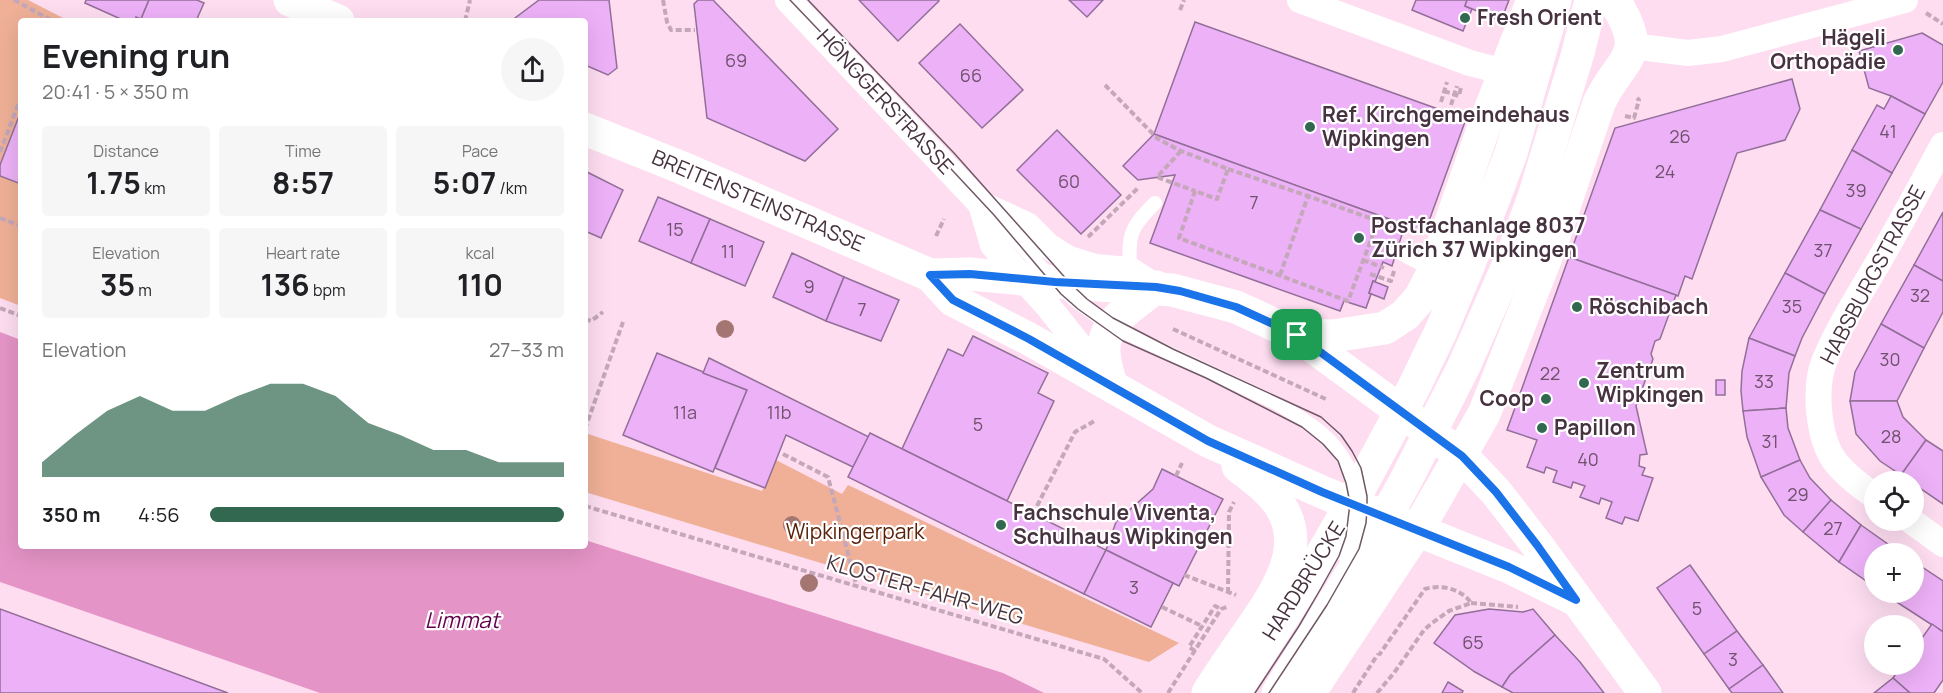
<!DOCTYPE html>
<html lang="en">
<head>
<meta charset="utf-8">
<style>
	body { margin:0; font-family:Manrope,sans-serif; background:#f6f6f6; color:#202124; height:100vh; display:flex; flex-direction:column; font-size:22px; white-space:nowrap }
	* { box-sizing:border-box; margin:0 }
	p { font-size:20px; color:#757577 }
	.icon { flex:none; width:33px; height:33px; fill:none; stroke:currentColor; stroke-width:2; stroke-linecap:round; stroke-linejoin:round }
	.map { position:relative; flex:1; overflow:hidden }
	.panel { position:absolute; left:18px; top:18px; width:570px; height:531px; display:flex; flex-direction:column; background:#fff; border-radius:6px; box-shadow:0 6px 24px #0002 }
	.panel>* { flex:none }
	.buttons { position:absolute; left:1864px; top:471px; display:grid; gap:12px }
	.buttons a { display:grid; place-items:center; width:60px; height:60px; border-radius:50%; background:#fff; box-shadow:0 6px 24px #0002; font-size:30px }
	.pin { position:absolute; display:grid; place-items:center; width:51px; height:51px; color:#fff; margin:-26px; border-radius:12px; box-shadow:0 3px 9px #0006 }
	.round { display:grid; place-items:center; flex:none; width:63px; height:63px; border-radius:32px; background:#f6f6f6 }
	.head { display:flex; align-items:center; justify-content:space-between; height:102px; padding:0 24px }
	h1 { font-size:33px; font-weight:700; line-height:45px }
	.stats { display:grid; grid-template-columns:repeat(3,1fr); gap:9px; height:102px; padding:6px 24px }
	.stats div { display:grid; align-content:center; border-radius:6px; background:#f6f6f6; text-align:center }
	.stats b { font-size:30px; font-weight:700 }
	.stats small { font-size:16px; font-weight:400 }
	.stats p { font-size:16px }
	.chart { height:168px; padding:12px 24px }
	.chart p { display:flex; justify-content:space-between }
	.chart svg { width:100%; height:108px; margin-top:6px; fill:#31684f; opacity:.7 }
	ul { padding:0 24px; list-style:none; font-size:20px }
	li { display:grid; grid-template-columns:96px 72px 1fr; align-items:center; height:45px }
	li i { height:15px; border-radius:8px; background:#31684f }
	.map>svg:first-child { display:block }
	.green { fill:#efb097 }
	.water { fill:#e594c7 }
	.building { fill:#edb1f7; stroke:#926f98; stroke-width:1.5 }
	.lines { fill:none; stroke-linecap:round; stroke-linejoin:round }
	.path { stroke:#c4a7b9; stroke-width:4; stroke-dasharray:6 3; stroke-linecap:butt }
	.lane { stroke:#fff; stroke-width:14 }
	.street { stroke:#fff; stroke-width:26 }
	.secondary { stroke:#fff; stroke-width:33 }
	.primary { stroke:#fff; stroke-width:33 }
	.tram { stroke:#705867; stroke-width:1.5 }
	.tree { fill:#a37672 }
	.route-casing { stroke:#fff; stroke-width:12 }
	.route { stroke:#1a73e8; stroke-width:8 }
	.poi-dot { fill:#31684f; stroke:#fff; stroke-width:2 }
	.labels { text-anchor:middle; stroke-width:4.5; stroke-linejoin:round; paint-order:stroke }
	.number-label { font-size:18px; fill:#70526d }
	.poi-label { font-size:21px; font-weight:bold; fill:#47323f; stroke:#fff; text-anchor:start }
	.street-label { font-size:21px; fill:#47323f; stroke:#fff }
	.park-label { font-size:21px; fill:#59220a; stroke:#fff }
	.water-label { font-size:22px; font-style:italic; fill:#64004c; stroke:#fff }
</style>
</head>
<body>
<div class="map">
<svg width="1943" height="693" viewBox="0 0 1943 693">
	<rect width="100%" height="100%" fill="#feddf1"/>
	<g class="green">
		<polygon points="0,0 28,0 69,21 21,21 21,306 0,298"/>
		<polygon points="585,433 762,491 776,460 842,494 848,485 1179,643 1149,662 585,492"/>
	</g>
	<polygon class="water" points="0,332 21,340 21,546 585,546 585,540 1003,673 1044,693 320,693 0,582"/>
	<g class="building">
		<polygon points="86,0 149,0 141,19 136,17 135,21 125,21 85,3"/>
		<polygon points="149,0 197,0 204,3 196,21 146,21 141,19"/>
		<polygon points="539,0 609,0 617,68 608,75 585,65 585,21 511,21"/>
		<polygon points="698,0 713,0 838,129 805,161 707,118 694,4"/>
		<polygon points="859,0 938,0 939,1 898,41"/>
		<polygon points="1069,0 1103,0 1087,17"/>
		<polygon points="1416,0 1467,0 1465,6 1472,9 1463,31 1412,10"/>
		<polygon points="1467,0 1509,0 1501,21 1465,6"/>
		<polygon points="1195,22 1466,119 1425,232 1154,134"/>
		<polygon points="960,24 1023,90 982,128 919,63"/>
		<polygon points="1922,33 1943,45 1943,82 1925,114 1891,96 1869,88 1859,51"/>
		<polygon points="1792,79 1800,109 1785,140 1737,153 1692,279 1685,276 1678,296 1569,257 1615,128"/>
		<polygon points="1891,96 1925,114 1892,173 1852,150 1877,105 1884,109"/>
		<polygon points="21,111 21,184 0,176 0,165"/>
		<polygon points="1057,130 1121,195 1081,234 1017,170"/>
		<polygon points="1154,134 1405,225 1392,266 1383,262 1375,282 1373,281 1369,293 1371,294 1366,308 1344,301 1340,311 1150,243 1175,175 1138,180 1123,166"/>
		<polygon points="1852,150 1892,173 1861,229 1820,210"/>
		<polygon points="585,171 623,190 601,238 585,231"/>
		<polygon points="658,197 710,219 691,263 639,241"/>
		<polygon points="1820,210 1861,229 1825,294 1785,273"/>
		<polygon points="1943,212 1943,281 1914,265"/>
		<polygon points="710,219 764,242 745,286 691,263"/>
		<polygon points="792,253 844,277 826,321 773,297"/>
		<polygon points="1569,257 1676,295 1660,339 1655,341 1651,354 1653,359 1636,406 1647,454 1640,455 1639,466 1645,468 1642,475 1653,478 1638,521 1625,517 1622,524 1606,518 1612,502 1601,498 1599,504 1580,497 1585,486 1573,482 1571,488 1553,482 1557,471 1546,467 1544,473 1527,467 1537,440 1507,430"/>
		<polygon points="1914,265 1943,281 1943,312 1924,348 1881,324"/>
		<polygon points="1785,273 1825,294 1802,338 1795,356 1749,338"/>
		<polygon points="844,277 899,300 881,341 826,321"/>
		<polygon points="1373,281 1388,287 1384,299 1369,293"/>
		<polygon points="1881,324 1924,348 1897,401 1850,401 1855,372"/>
		<polygon points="973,336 1048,373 1038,393 1054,401 1007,501 902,449 948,349 963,356"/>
		<polygon points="1749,338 1795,356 1789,373 1786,408 1743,411 1741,391 1742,371"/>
		<polygon points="657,353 747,390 713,472 623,435"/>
		<polygon points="709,358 869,437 853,467 786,435 765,488 715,468 747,390 703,373"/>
		<rect x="1716" y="380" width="9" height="15"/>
		<polygon points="1850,401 1897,401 1903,417 1926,440 1901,475 1880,461 1856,434"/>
		<polygon points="1786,408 1788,428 1800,460 1761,477 1747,437 1743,411"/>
		<polygon points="870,433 1106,550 1084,594 848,477"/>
		<polygon points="1926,440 1943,451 1943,504 1914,484 1914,482 1911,482 1901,475"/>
		<polygon points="1800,460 1810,478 1831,500 1803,532 1784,515 1761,477"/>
		<polygon points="1162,469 1223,499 1179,586 1106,550 1116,522 1153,489"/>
		<polygon points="1831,500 1861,525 1839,562 1803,532"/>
		<polygon points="1861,525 1902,554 1875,554 1875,587 1839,562"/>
		<polygon points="1106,550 1173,583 1151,627 1084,594"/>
		<polygon points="1690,565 1737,631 1704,654 1657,588"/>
		<polygon points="1919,565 1943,581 1943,632 1895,601 1901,592 1914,592 1914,572"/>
		<polygon points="1883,592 1901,592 1895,601"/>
		<polygon points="0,609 228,693 0,693"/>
		<polygon points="1489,609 1523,612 1533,609 1555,635 1510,675 1502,687 1475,672 1434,643 1455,615"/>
		<polygon points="1932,624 1943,632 1943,680 1934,693 1910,693 1893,678 1902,664 1914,664 1914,649"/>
		<polygon points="1737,631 1763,665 1729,689 1704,654"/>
		<polygon points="1555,635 1580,662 1604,693 1513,693 1502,687 1510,675"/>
		<polygon points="1763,665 1783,693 1732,693 1729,689"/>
		<polygon points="1893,678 1910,693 1874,693"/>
		<polygon points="1448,682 1463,691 1462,693 1442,693"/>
	</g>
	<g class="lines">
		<g class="path">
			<polyline points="14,0 53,21"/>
			<polyline points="663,0 667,22 671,30 695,30"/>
			<polyline points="1180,10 1184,0"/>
			<polyline points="1926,13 1943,24"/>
			<polyline points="465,21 470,0"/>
			<polyline points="1105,85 1158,139 1181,151 1228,169 1217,199 1195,191 1179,238 1348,301 1378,221 1308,196 1280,275"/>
			<polyline points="1444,91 1459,96 1461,87"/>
			<polyline points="1441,102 1447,82"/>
			<polyline points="1451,105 1457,86"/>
			<polyline points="1625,116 1634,118 1639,100 1637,98"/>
			<polyline points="1181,151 1157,177 1195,191"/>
			<polyline points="0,152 21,97"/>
			<polyline points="1228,169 1308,196"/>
			<polyline points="0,218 21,226"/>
			<polyline points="936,236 944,219"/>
			<polyline points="1088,237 1138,188"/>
			<polyline points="1363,260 1384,268"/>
			<polyline points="1370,274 1391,281 1394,271"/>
			<polyline points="0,308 21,316"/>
			<polyline points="585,319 591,321 603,312"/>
			<polyline points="1173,329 1328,400"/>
			<polyline points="585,429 623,322"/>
			<polyline points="783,454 828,477 856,584"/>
			<polyline points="1176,476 1182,463"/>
			<polyline points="585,506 1104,659 1142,693"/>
			<polyline points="1037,506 1075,432 1096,420"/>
			<polyline points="1184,575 1236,595"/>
			<polyline points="1228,593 1229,512 1234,502"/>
			<polyline points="1471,603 1518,607"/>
			<polyline points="1162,607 1202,626"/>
			<polyline points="1195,651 1189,647 1215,606 1221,609"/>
			<polyline points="1168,693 1221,609 1229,606"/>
			<polyline points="1353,693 1378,654"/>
			<path d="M1377,693L1394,673L1424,630L1432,623L1449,611L1471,603C1462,589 1441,584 1425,589L1379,655"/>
		</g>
		<g class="lane">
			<path d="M993,216L1055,282L1076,301L1111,326L1276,403C1313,424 1344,443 1355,487"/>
			<polyline points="1397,251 1434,271"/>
			<path d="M1130,270C1128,234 1130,228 1155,203"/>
			<polyline points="1345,556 1352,543 1358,512"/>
		</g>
		<g class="street">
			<polyline points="788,0 981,204 1027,225 1048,246 1069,259 1095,267 1130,270 1156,287"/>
			<polyline points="1300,0 1470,63 1505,72"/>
			<polyline points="1632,46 1688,53 1722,49 1905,0"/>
			<polyline points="981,204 993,245 1047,305 1106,379"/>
			<path d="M1875,496C1860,486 1845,475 1834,460C1818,437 1814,388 1824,362C1838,327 1860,294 1879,261C1901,223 1922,184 1943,145"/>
			<polyline points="1910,520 1943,544"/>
		</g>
		<g class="secondary">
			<polyline points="290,0 338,21"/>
			<polyline points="585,129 680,167 930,275 953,300 1029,339 1208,441 1322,492 1509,567 1576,600"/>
			<polyline points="930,275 970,274 1055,282 1172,290 1236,307 1297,335 1462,456 1496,492 1537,545 1645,693"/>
			<polyline points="1297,335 1333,336 1385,328 1405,315 1420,298 1434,271 1487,118 1533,0"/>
			<path d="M1111,385C1108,373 1103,360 1104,347C1105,320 1137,303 1156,287"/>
			<path d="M1208,693C1221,672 1235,652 1249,632C1273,597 1308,550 1281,507C1271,490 1253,478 1238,466"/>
			<path d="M1309,693L1418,529L1484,414L1552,242L1599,103C1622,55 1650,57 1614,0"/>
		</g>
		<g class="primary">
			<polyline points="1234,693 1313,570 1350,506 1413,389 1441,331 1469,264 1511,153 1555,0"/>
			<polyline points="1278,693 1379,529 1407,478 1464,366 1511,259 1534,197 1578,53 1591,0"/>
		</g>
		<g class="tram">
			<polyline points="790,0 938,155 994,215 1061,294 1078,309 1123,341 1206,378 1302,427 1323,444 1338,461 1346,483 1350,503 1346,536 1339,556 1320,590 1299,626 1255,693"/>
			<polyline points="808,0 954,153 1069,282 1087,299 1113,318 1173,349 1321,417 1341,435 1352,451 1361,468 1367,496 1367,510 1366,523 1359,549 1327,605 1269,693"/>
		</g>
	</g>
	<g class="tree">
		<circle cx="725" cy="329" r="9"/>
		<circle cx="792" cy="525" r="9"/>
		<circle cx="809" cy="583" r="9"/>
	</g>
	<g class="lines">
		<g class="route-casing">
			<polygon id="route" points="970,274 1055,282 1156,287 1180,291 1236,307 1297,335 1462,456 1496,492 1537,545 1576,600 1509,567 1322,492 1208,441 1029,339 953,300 930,275"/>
		</g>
		<use href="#route" class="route"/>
	</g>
	<g class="poi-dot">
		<circle cx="1465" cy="18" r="6"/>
		<circle cx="1898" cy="50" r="6"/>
		<circle cx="1310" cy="127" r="6"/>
		<circle cx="1359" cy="238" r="6"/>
		<circle cx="1577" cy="307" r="6"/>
		<circle cx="1584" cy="383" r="6"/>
		<circle cx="1546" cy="399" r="6"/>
		<circle cx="1542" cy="428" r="6"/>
		<circle cx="1001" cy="525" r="6"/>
	</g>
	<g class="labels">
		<g class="number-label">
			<text x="736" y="67">69</text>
			<text x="971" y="82">66</text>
			<text x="1888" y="138">41</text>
			<text x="1680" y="143">26</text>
			<text x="1665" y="178">24</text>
			<text x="1069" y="188">60</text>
			<text x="1856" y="197">39</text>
			<text x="1254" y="209">7</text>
			<text x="675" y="236">15</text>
			<text x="1823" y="257">37</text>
			<text x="728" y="258">11</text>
			<text x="809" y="293">9</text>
			<text x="1920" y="302">32</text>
			<text x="1792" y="313">35</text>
			<text x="862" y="316">7</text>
			<text x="1890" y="366">30</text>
			<text x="1550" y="380">22</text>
			<text x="1764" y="388">33</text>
			<text x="685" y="419">11a</text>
			<text x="779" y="419">11b</text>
			<text x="978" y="431">5</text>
			<text x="1891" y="443">28</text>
			<text x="1770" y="448">31</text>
			<text x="1588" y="466">40</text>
			<text x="1798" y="501">29</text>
			<text x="1833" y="535">27</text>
			<text x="1134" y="594">3</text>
			<text x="1697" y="615">5</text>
			<text x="1473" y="649">65</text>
			<text x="1733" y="666">3</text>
		</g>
		<g class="poi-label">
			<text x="1477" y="25">Fresh Orient</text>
			<text x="1886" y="45" text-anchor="end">Hägeli<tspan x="1886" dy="24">Orthopädie</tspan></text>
			<text x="1322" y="122">Ref. Kirchgemeindehaus<tspan x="1322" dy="24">Wipkingen</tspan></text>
			<text x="1371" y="233">Postfachanlage 8037<tspan x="1371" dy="24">Zürich 37 Wipkingen</tspan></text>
			<text x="1589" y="314">Röschibach</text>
			<text x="1596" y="378">Zentrum<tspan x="1596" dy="24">Wipkingen</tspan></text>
			<text x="1534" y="406" text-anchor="end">Coop</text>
			<text x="1554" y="435">Papillon</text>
			<text x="1013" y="520">Fachschule Viventa,<tspan x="1013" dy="24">Schulhaus Wipkingen</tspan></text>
		</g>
		<g class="street-label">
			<text transform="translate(885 102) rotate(47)" y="7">HÖNGGERSTRASSE</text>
			<text transform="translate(758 201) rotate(23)" y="7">BREITENSTEINSTRASSE</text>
			<text transform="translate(1873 275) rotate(-62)" y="7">HABSBURGSTRASSE</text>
			<text transform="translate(1304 581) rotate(-58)" y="7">HARDBRÜCKE</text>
			<text transform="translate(925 590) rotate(16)" y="7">KLOSTER-FAHR-WEG</text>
		</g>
		<g class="park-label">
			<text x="855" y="539">Wipkingerpark</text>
		</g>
		<g class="water-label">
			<text x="462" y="628">Limmat</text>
		</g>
	</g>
</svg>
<div class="buttons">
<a><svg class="icon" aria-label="locate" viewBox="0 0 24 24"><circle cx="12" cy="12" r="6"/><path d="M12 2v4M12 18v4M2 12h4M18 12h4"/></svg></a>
<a>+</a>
<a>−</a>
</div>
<div class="pin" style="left:1297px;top:335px;background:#1e9e55"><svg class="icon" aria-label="arrive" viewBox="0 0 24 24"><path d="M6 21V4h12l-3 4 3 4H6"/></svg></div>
<section class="panel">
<div class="head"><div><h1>Evening run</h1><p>20:41 · 5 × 350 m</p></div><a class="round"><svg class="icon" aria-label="share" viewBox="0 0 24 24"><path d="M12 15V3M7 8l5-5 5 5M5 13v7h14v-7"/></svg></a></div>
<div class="stats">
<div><p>Distance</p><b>1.75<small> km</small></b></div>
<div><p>Time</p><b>8:57</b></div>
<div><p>Pace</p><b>5:07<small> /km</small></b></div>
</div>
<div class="stats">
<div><p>Elevation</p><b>35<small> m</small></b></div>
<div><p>Heart rate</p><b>136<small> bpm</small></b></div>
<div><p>kcal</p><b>110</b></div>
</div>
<div class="chart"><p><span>Elevation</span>27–33 m</p>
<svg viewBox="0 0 160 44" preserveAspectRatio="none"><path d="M0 44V38L10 27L20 17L30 11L40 17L50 17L60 11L70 6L80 6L90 11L100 22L110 27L120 33L130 33L140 38L150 38L160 38V44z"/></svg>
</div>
<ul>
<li><b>350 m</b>4:56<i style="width:100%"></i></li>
</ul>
</section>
</div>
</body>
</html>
